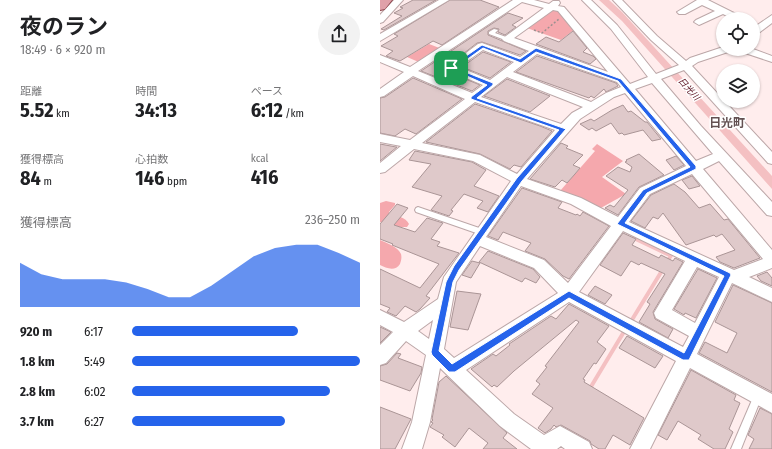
<!DOCTYPE html>
<html lang="ja">
<head>
<meta charset="utf-8">
<style>
	body { margin:0; font-family:"Fira Sans Condensed","Noto Sans JP",sans-serif; background:#f2f2f2; color:#202124; height:100vh; display:flex; flex-direction:column; font-size:15px; white-space:nowrap }
	* { box-sizing:border-box; margin:0 }
	p { font-size:13px; color:#757577 }
	.icon { flex:none; width:22px; height:22px; fill:none; stroke:currentColor; stroke-width:2; stroke-linecap:round; stroke-linejoin:round }
	.map { position:relative; flex:1; overflow:hidden }
	.side { display:flex; flex-direction:column; background:#fff; width:380px }
	.side>* { flex:none }
	.controls { position:absolute; left:336px; top:12px; display:grid; gap:8px }
	.controls a { display:grid; place-items:center; width:44px; height:44px; border-radius:50%; background:#fff; box-shadow:0 1px 3px #0004; font-size:20px }
	.pin { position:absolute; display:grid; place-items:center; width:34px; height:34px; color:#fff; margin:-17px; border-radius:8px; box-shadow:0 2px 6px #0006 }
	.round { display:grid; place-items:center; flex:none; width:42px; height:42px; border-radius:21px; background:#f2f2f2 }
	.summary { display:flex; align-items:center; justify-content:space-between; height:68px; padding:0 20px }
	h1 { font-size:22px; font-weight:700; line-height:30px }
	.stats { display:grid; grid-template-columns:repeat(3,1fr); gap:6px; height:68px; padding:4px 20px }
	.stats div { display:grid; align-content:center }
	.stats b { font-size:20px; font-weight:700 }
	.stats small { font-size:11px; font-weight:400 }
	.stats p { font-size:11px }
	.chart { height:112px; padding:8px 20px }
	.chart p { display:flex; justify-content:space-between }
	.chart svg { width:100%; height:72px; margin-top:4px; fill:#2563eb; opacity:.7 }
	ul { padding:0 20px; list-style:none; font-size:13px }
	li { display:grid; grid-template-columns:64px 48px 1fr; align-items:center; height:30px }
	li i { height:10px; border-radius:5px; background:#2563eb }
	main { display:flex; flex:1; min-height:0 }
	.map>svg:first-child { display:block }
	.green { fill:#f5a8ad }
	.water { fill:#f4c0c2 }
	.lines { fill:none; stroke-linecap:round; stroke-linejoin:round }
	.stream-far1 { stroke:#f4c0c2; stroke-width:3.5 }
	.stream { stroke:#f4c0c2; stroke-width:4 }
	.building { fill:#dfc9ca; stroke:#aa9596 }
	.service-casing { stroke:#bca7a8; stroke-width:2 }
	.minor-casing { stroke:#bca7a8; stroke-width:2 }
	.primary-casing { stroke:#8b454c; stroke-width:2 }
	.path { stroke:#9d9090; stroke-width:1.5; stroke-dasharray:2 2; stroke-linecap:butt }
	.service { fill:#fff; fill-rule:evenodd }
	.minor { fill:#fff; fill-rule:evenodd }
	.primary { fill:#e0a1a9; fill-rule:evenodd }
	.route { fill:#2563eb; stroke:#fff; fill-rule:evenodd }
	.labels { text-anchor:middle; stroke-width:3; stroke-linejoin:round; paint-order:stroke }
	.far-water-label { font-size:9px; font-style:italic; fill:#580f1e; stroke:#fff }
	.quarter-label { font-size:12px; font-weight:bold; fill:#635152; stroke:#fff }
</style>
</head>
<body>
<main>
<section class="side">
<div class="summary"><div><h1>夜のラン</h1><p>18:49 · 6 × 920 m</p></div><a class="round"><svg class="icon" aria-label="share" viewBox="0 0 24 24"><path d="M12 15V3M7 8l5-5 5 5M5 13v7h14v-7"/></svg></a></div>
<div class="stats">
<div><p>距離</p><b>5.52<small> km</small></b></div>
<div><p>時間</p><b>34:13</b></div>
<div><p>ペース</p><b>6:12<small> /km</small></b></div>
</div>
<div class="stats">
<div><p>獲得標高</p><b>84<small> m</small></b></div>
<div><p>心拍数</p><b>146<small> bpm</small></b></div>
<div><p>kcal</p><b>416</b></div>
</div>
<div class="chart"><p><span>獲得標高</span>236–250 m</p>
<svg viewBox="0 0 160 44" preserveAspectRatio="none"><path d="M0 44V17L10 24L20 27L30 27L40 27L50 29L60 33L70 38L80 38L90 31L100 22L110 13L120 8L130 6L140 6L150 11L160 17V44z"/></svg>
</div>
<ul>
<li><b>920 m</b>6:17<i style="width:73%"></i></li>
<li><b>1.8 km</b>5:49<i style="width:100%"></i></li>
<li><b>2.8 km</b>6:02<i style="width:87%"></i></li>
<li><b>3.7 km</b>6:27<i style="width:67%"></i></li>
</ul>
</section>
<div class="map">
<svg width="392" height="449" viewBox="0 0 392 449">
	<rect width="100%" height="100%" fill="#ffeded"/>
	<g class="green">
		<polygon points="170,8 179,10 195,29 181,40 144,27"/>
		<polygon points="49,44 62,49 41,63 27,57"/>
		<polygon points="217,144 243,161 222,177 246,194 219,209 180,191 215,151 212,149"/>
		<path d="M6,201L15,203V205L9,212V213C16,216 26,217 29,224L27,227H19L0,222V203Z"/>
		<path d="M0,240C7,243 18,247 21,254C22,258 21,261 20,264C15,272 6,268 0,265Z"/>
	</g>
	<polygon class="water" points="219,0 229,0 242,12 392,176 392,189 242,21"/>
	<g class="lines">
		<polyline class="stream-far1" points="253,238 291,256 288,260"/>
		<g class="stream">
			<polyline points="287,262 289,259"/>
			<polyline points="250,323 283,269"/>
			<polyline points="209,390 245,330"/>
		</g>
	</g>
	<g class="building">
		<polygon points="33,0 56,0 4,30 1,29 22,16 14,13 23,8 20,7"/>
		<polygon points="70,0 100,0 119,7 62,45 53,41 20,61 6,56 13,51 1,46 18,36 14,34"/>
		<polygon points="128,13 143,18 132,25 136,27 125,35 118,32 119,29 114,28 108,31 108,35 146,51 140,55 102,42 97,43 65,68 66,71 100,85 92,91 41,71"/>
		<polygon points="193,31 207,48 203,52 213,56 216,59 210,64 156,44 166,37 179,42"/>
		<polygon points="103,52 131,62 110,78 82,67"/>
		<polygon points="157,56 236,83 238,86 226,92 224,89 214,98 211,96 209,98 136,72"/>
		<polygon points="33,78 82,99 36,134 25,129 15,136 0,133 0,98 5,97"/>
		<polygon points="127,79 170,96 150,112 104,96"/>
		<polygon points="95,104 160,126 172,131 141,167 134,165 130,169 100,154 46,142"/>
		<polygon points="243,105 248,112 251,111 265,122 267,122 281,139 272,141 263,130 244,135 242,133 239,134 231,123 216,131 212,128 209,130 200,124 211,119 214,121 232,110"/>
		<polygon points="181,143 188,146 186,148 203,155 193,165 200,168 195,174 187,183 182,180 175,187 150,179"/>
		<polygon points="0,144 16,147 17,147 0,161"/>
		<polygon points="35,151 92,162 106,170 94,186 119,196 108,212 97,208 103,201 84,194 71,210 73,211 69,216 51,210 62,196 32,187 51,164 29,160"/>
		<polygon points="259,154 284,175 259,187 238,215 225,208 230,205 234,207 248,190 226,176 238,167 250,172 252,167 245,162 247,161 246,160"/>
		<polygon points="296,156 304,165 294,170 286,160"/>
		<polygon points="312,176 320,186 309,189 302,180"/>
		<polygon points="294,184 305,192 319,208 330,204 344,220 348,219 380,258 354,268 340,262 336,257 355,250 342,234 336,237 334,235 306,245 283,213 278,219 273,217 265,228 251,221 271,195"/>
		<polygon points="142,188 182,202 178,208 196,215 197,214 200,216 203,212 229,226 189,279 183,276 165,259 145,251 151,243 123,232 118,240 108,236"/>
		<polygon points="17,204 28,208 14,225 35,232 47,218 63,223 51,239 60,242 57,246 79,253 46,296 50,298 40,309 36,312 25,306 16,316 7,312 10,308 0,304 0,269 40,288 59,264 12,245 13,244 0,239 0,224"/>
		<polygon points="243,233 256,239 252,245 279,258 281,255 293,261 295,258 303,262 273,312 275,319 293,329 288,338 259,322 270,304 267,302 285,274 261,263 259,265 251,261 241,276 220,265"/>
		<polygon points="108,251 153,269 160,277 156,283 145,278 142,282 99,262"/>
		<polygon points="92,261 100,263 91,278 82,275"/>
		<polygon points="318,269 337,278 316,318 305,313 304,315 294,309"/>
		<polygon points="387,272 392,278 392,286 381,281 377,276"/>
		<polygon points="353,285 392,303 392,392 319,353 325,342 347,353 357,333 335,322"/>
		<polygon points="215,286 232,295 225,304 208,295"/>
		<polygon points="77,291 101,294 88,330 70,327"/>
		<polygon points="189,304 229,326 217,342 226,349 216,364 214,363 203,379 205,380 204,382 264,418 250,445 233,435 225,449 219,449 211,444 210,441 181,425 176,427 174,425 171,429 165,433 158,428 173,408 152,394 160,384 156,381 167,367 165,366 199,322 196,320 134,371 117,387 114,385 112,387 91,369 113,354 116,356 130,345 129,344 171,316 176,319"/>
		<polygon points="0,327 11,332 0,343"/>
		<polygon points="247,336 283,356 275,368 239,348"/>
		<polygon points="17,353 21,354 18,358 42,367 41,373 30,391 0,380 0,366 7,364"/>
		<polygon points="311,370 356,395 354,400 360,403 349,429 353,432 345,449 334,449 318,439 321,435 298,421 287,440 278,435"/>
		<polygon points="66,376 127,433 123,438 137,449 103,449 108,443 89,428 75,447 62,437 64,435 50,427 53,423 51,422 53,420 52,419 59,382"/>
		<polygon points="0,407 31,419 15,449 0,449"/>
		<polygon points="380,408 392,414 392,449 369,449 374,439 368,435"/>
	</g>
	<g class="lines">
		<g class="service-casing">
			<g id="service">
				<polygon points="114,29 118,30 115,33 129,38 129,40 125,40 109,34 109,32"/>
				<polygon points="38,207 105,230 106,232 105,234 102,235 36,212 35,210 36,208"/>
				<polygon points="378,392 381,393 382,396 361,449 351,449 375,393"/>
			</g>
		</g>
		<g class="minor-casing">
			<g id="minor">
				<polygon points="14,0 23,0 3,22 0,23 0,15"/>
				<polygon points="59,0 69,0 0,41 0,34"/>
				<path d="M133,0H154L169,4L173,1H179L180,3L178,6L184,7L250,84L268,77L231,29L202,0H211L237,25L276,74L299,65L271,40L233,0H242L277,36L306,61L310,58L343,47V49H352L351,51L318,62L312,66L392,152V164L388,163L304,70L281,79L321,126L392,202V216L387,215L339,161L323,169L392,250V268L369,277L392,288V302L352,283L317,354L392,394V413L310,368L270,449H250L296,361L189,302L86,370L134,414L164,435L180,426L209,442L212,449H185L181,446L177,449H151L120,426L60,368L50,422L42,449H22L32,422L46,355L26,341L6,363L0,365V345L13,332L0,325V310L24,322L58,299L64,277L131,181L93,161L34,149L5,172L0,173V163L21,146L0,142V134L30,140L85,99L33,76L4,96L0,97V89L24,72L0,62V55L30,67ZM142,2L164,8L122,39L124,41L149,51L140,57L102,43L98,44L66,68L67,70L103,85L92,93L38,71ZM173,10L178,11L228,72L134,38ZM103,50L134,62L110,80L79,67ZM157,54L237,82L241,87L226,93L211,102L133,72ZM127,77L203,107L192,113L181,124L101,97ZM272,83L333,154L316,161L255,89ZM245,93L306,166L260,188L238,217L201,198L147,179L200,119L234,97ZM95,102L175,130L137,174L100,155L42,143ZM312,174L383,259L354,270L249,222L270,194ZM141,186L191,204L231,226L188,283L164,260L106,237ZM243,231L305,261L274,313L276,318L309,336L303,347L199,292ZM100,246L154,268L178,293L74,358L64,349L76,282ZM317,267L339,277L315,323L292,310ZM53,320L49,339L38,331Z"/>
				<polygon points="317,0 328,0 366,19 353,19 343,14 319,25 314,22 316,20 335,11 322,5 305,14 299,14 297,12"/>
				<polygon points="392,15 392,23 376,35 373,36 373,28"/>
				<polygon points="358,49 373,49 392,56 392,62 359,51"/>
			</g>
		</g>
		<g class="primary-casing">
			<polygon id="primary" points="0,0 12,0 5,9 0,10"/>
		</g>
		<polyline class="path" points="154,30 162,33 179,19"/>
		<use href="#service" class="service"/>
		<use href="#minor" class="minor"/>
		<use href="#primary" class="primary"/>
	</g>
	<path class="route" d="M102,45L140,59L156,48L241,79L316,166V169L267,193L245,223L350,273L351,275L309,360H303L189,298L75,372H69L52,355L51,352L66,282L74,266L137,178L179,130L91,99V97L107,85L69,68ZM103,48L141,63L156,52L238,81L310,167L263,190L237,224L344,276L304,353L189,291L72,364L59,351L73,282L79,270L142,181L186,129L97,98L113,85V83L75,68Z"/>
	<g class="labels">
		<g class="far-water-label">
			<text transform="translate(309 89) rotate(48)" y="3">日光川</text>
		</g>
		<g class="quarter-label">
			<text x="347" y="127">日光町</text>
		</g>
	</g>
</svg>
<div class="controls">
<a><svg class="icon" aria-label="locate" viewBox="0 0 24 24"><circle cx="12" cy="12" r="6"/><path d="M12 2v4M12 18v4M2 12h4M18 12h4"/></svg></a>
<a><svg class="icon" aria-label="layers" viewBox="0 0 24 24"><path d="M12 4l9 5-9 5-9-5zM3 14l9 5 9-5"/></svg></a>
</div>
<div class="pin" style="left:71px;top:68px;background:#1e9e55"><svg class="icon" aria-label="arrive" viewBox="0 0 24 24"><path d="M6 21V4h12l-3 4 3 4H6"/></svg></div>
</div>
</main>
</body>
</html>
